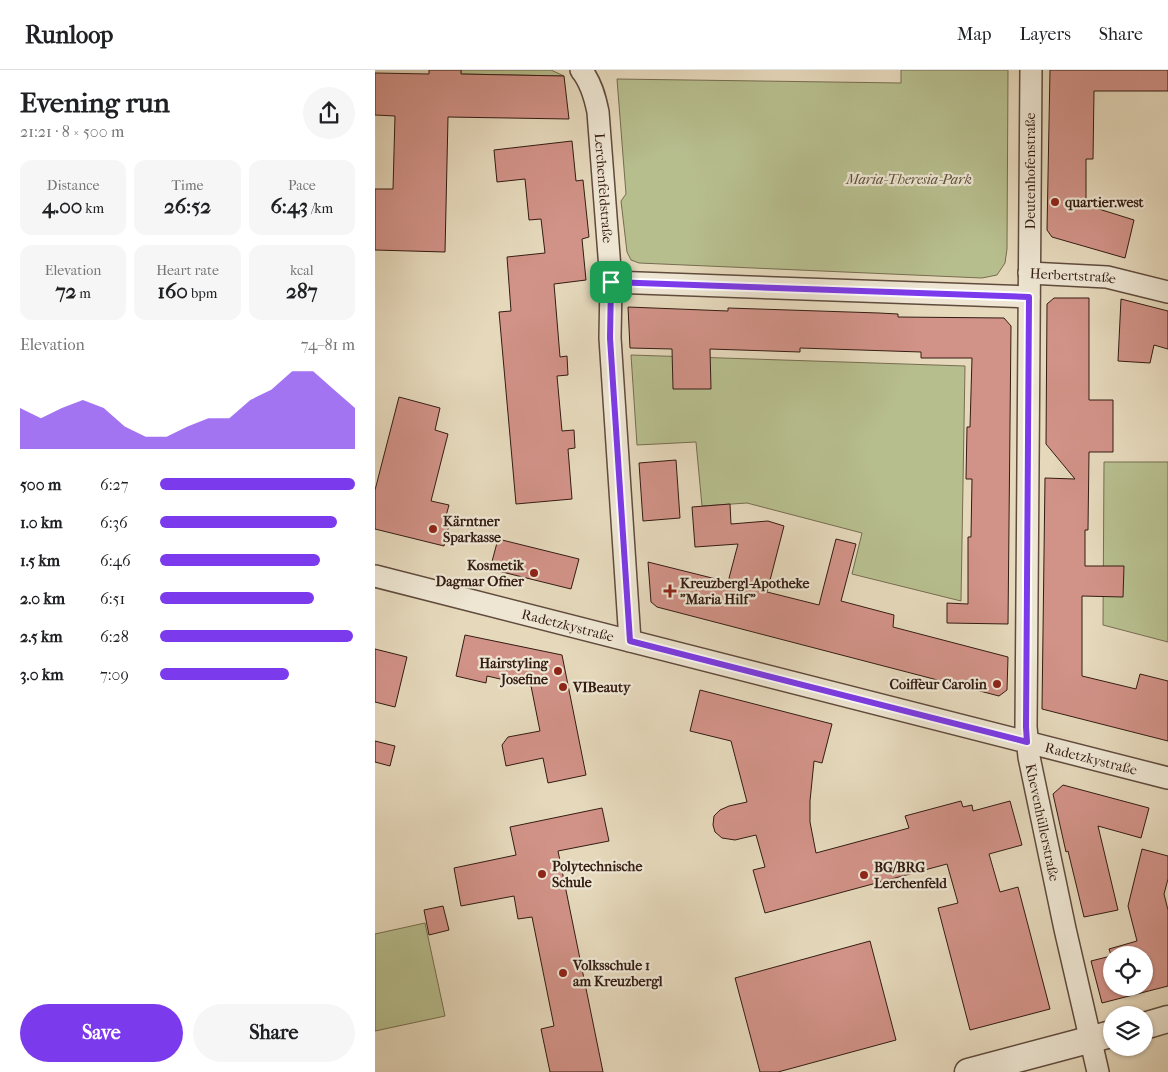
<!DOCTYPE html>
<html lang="en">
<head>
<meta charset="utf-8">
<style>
	body { margin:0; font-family:"IM FELL French Canon",serif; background:#f6f6f6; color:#202124; height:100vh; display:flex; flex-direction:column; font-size:19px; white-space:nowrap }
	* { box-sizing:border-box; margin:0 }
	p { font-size:16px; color:#757577 }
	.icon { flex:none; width:28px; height:28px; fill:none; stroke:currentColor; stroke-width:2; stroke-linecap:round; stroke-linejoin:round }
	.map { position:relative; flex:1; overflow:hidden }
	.side { display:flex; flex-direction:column; background:#fff; width:375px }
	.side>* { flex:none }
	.fabs { position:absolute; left:728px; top:876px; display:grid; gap:10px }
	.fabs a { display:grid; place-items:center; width:50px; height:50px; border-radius:50%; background:#fff; box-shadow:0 1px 4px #0004; font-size:25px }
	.pin { position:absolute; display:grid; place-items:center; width:42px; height:42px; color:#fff; margin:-21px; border-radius:10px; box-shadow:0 2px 8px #0006 }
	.round { display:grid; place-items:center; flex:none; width:52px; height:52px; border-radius:26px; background:#f6f6f6 }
	.overview { display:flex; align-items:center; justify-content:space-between; height:85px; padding:0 20px }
	h1 { font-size:28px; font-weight:800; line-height:38px }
	.stats { display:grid; grid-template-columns:repeat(3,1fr); gap:8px; height:85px; padding:5px 20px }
	.stats div { display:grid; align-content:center; border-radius:12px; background:#f6f6f6; text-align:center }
	.stats b { font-size:21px; font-weight:800 }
	.stats small { font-size:14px; font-weight:400 }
	.stats p { font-size:14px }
	.chart { height:140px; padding:10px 20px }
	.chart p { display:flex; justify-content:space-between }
	.chart svg { width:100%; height:90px; margin-top:5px; fill:#7c3aed; opacity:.7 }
	.action { display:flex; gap:10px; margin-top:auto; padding:10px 20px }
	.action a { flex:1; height:58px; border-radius:30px; background:#7c3aed; color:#fff; font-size:20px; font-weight:800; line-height:58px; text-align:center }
	.action a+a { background:#f6f6f6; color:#202124 }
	ul { padding:0 20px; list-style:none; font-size:16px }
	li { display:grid; grid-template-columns:80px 60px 1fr; align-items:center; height:38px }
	li i { height:12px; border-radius:6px; background:#7c3aed }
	header { display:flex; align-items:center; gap:30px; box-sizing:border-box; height:70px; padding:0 25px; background:#fff; border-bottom:1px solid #e0e0e0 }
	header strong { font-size:24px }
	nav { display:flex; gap:28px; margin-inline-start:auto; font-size:18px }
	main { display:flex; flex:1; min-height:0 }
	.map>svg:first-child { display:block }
	.green { fill:#b7be8e; stroke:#766d50 }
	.building { fill:#d19287; stroke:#341c13 }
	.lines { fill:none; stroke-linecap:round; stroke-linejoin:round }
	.minor-casing { stroke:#604b3d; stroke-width:24 }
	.tertiary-casing { stroke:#604b3d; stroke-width:29 }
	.minor { stroke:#eee6d3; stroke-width:21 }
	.tertiary { stroke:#eee6d3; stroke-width:26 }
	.route-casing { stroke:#fff; stroke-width:10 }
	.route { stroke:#7c3aed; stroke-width:6 }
	.poi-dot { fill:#8f2418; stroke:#eee6d3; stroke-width:2 }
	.labels { text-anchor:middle; stroke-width:4.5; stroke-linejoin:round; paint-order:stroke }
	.street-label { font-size:14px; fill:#341c13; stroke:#eee6d3 }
	.park-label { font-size:14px; font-style:italic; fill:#5b4d38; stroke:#eee6d3 }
	.poi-label { font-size:14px; font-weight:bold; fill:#341c13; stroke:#eee6d3; text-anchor:start }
</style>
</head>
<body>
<header>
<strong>Runloop</strong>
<nav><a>Map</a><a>Layers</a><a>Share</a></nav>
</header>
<main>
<section class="side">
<div class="overview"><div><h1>Evening run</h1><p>21:21 · 8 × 500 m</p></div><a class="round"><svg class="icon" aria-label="share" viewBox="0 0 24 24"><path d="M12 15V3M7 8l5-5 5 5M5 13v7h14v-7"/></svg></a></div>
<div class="stats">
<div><p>Distance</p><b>4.00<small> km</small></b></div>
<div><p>Time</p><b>26:52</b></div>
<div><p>Pace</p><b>6:43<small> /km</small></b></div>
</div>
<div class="stats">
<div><p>Elevation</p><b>72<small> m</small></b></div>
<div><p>Heart rate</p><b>160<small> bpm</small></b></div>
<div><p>kcal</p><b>287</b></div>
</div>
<div class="chart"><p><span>Elevation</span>74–81 m</p>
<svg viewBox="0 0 160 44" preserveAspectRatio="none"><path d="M0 44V24L10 29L20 24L30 20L40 24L50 33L60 38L70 38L80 33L90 29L100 29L110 20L120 15L130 6L140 6L150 15L160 24V44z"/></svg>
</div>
<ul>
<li><b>500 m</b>6:27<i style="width:100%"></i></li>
<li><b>1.0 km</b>6:36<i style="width:91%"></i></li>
<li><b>1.5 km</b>6:46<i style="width:82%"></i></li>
<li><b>2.0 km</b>6:51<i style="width:79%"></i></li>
<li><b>2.5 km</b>6:28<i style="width:99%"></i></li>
<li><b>3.0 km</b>7:09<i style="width:66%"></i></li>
</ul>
<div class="action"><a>Save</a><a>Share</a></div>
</section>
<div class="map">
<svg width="793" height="1002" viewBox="0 0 793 1002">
	<rect width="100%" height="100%" fill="#e5d8bb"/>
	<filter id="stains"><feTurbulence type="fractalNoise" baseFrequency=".004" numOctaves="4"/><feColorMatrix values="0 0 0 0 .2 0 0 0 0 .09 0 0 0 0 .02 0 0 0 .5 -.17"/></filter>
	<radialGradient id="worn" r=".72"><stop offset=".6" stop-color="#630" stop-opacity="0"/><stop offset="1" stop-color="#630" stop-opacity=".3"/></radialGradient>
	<g class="green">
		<polygon points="86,0 176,0 189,6 86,4"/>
		<polygon points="526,0 633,0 632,179 630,193 622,205 607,208 264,193 256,190 252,182 246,131 251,124 242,9 526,13"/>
		<polygon points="256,285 590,296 586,531 477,504 487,463 372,433 327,436 321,372 262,375"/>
		<polygon points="729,392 793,392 793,572 728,555"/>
		<polygon points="50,853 70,946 0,961 0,864"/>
	</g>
	<g class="building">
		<polygon points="54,0 86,0 86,4 189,6 194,49 73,47 70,182 0,180 0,119 18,119 20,46 0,45 0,3 54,4"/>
		<polygon points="675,0 793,0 793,21 719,21 718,89 711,89 711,135 759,150 750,188 677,167 672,160"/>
		<polygon points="197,71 201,111 208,110 214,167 207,169 211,210 179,214 185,287 192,286 193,305 182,306 187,361 199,360 200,378 193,379 197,429 141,434 124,242 136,241 132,187 170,183 166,149 154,150 150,109 122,112 119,80"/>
		<polygon points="679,228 714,228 714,330 738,330 738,382 714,382 713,460 710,460 710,496 749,496 748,527 707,526 707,606 761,619 765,604 793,611 793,671 667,639 670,408 700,409 671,374 672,234"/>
		<polygon points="746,229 793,241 793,279 779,275 775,293 743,291"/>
		<polygon points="253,237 353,241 353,238 504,243 523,244 523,247 629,248 636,256 633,554 572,553 572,533 593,534 593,467 596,467 597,409 591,409 592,357 595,357 597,288 546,288 546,282 425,278 425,282 335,279 336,319 298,319 297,279 255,278"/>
		<polygon points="24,327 65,338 60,360 73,364 56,431 74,435 71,446 76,447 69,476 0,459 0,420"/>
		<polygon points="301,390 305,448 268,451 264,393"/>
		<polygon points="355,434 356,454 393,451 409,456 392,522 444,535 461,469 481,474 466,531 519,545 518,557 633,587 632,620 624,626 282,537 276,532 273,492 353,512 363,474 320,477 317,437"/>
		<polygon points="123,469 204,489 196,519 115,499"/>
		<polygon points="90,565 187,585 211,705 173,713 168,688 131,696 127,675 133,667 165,661 156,616 112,606 111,613 81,606"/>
		<polygon points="0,579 32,587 20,637 0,632"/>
		<polygon points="325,620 457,654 447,693 439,691 435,731 435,752 441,783 534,758 530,746 586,731 588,737 597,735 598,741 635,731 647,775 614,784 625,822 643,817 675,939 595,960 563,838 583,833 572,794 390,843 378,800 390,797 381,765 360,770 347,768 340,762 338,755 339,746 345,740 354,736 372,732 356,671 315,661"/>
		<polygon points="0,671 20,676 15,696 0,692"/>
		<polygon points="688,715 774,738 766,768 723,756 743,840 709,847 693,781 691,782 678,724"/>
		<polygon points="227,738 234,771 183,781 228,1002 175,1002 166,959 179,956 157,847 143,849 139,826 86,836 79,798 141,785 135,757"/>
		<polygon points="767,779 793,786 793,809 789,824 793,840 793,916 727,933 716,891 736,886 736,918 769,918 769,885 736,885 734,879 762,871 753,836"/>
		<polygon points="68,836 74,860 54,865 49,840"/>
		<polygon points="495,871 521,970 403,1002 385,1002 360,908"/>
	</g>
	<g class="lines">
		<g class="minor-casing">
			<g id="minor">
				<path id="s1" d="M206,0C216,12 220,27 223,42L236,212L235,268L255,571"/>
				<path id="s2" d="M656,0L651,657L654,687L690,859L723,1002"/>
				<path id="s3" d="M654,203L732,207L793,222"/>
				<polyline points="236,212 654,227"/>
				<path id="s4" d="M0,506L793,708"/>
			</g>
		</g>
		<g class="tertiary-casing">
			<g id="tertiary">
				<polyline points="769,956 793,949"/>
				<polyline points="593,1002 736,964"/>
			</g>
		</g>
		<use href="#minor" class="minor"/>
		<use href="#tertiary" class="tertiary"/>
	</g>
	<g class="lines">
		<g class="route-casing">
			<polygon id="route" points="236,212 654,227 651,657 652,672 255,571 235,268"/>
		</g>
		<use href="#route" class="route"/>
	</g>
	<g class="poi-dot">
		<circle cx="680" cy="132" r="5"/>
		<circle cx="58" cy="459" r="5"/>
		<circle cx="159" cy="503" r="5"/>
		<path d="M292.5 513.5h5v5h5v5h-5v5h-5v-5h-5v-5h5z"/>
		<circle cx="183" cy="601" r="5"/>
		<circle cx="622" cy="614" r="5"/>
		<circle cx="188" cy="617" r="5"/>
		<circle cx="167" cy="804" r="5"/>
		<circle cx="489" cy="805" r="5"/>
		<circle cx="188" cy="903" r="5"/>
	</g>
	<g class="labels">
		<g class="street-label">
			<text transform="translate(655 101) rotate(-90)" y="5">Deutenhofenstraße</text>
			<text dy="5" stroke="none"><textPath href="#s1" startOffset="122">Lerchenfeldstraße</textPath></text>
			<text dy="5" stroke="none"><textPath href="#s3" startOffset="44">Herbertstraße</textPath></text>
			<text dy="5" stroke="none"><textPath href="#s4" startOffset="199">Radetzkystraße</textPath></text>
			<text dy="5" stroke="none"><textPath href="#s4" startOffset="739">Radetzkystraße</textPath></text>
			<text dy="5" stroke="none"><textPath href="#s2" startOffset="754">Khevenhüllerstraße</textPath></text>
		</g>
		<g class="park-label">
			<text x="534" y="114">Maria-Theresia-Park</text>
		</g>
		<g class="poi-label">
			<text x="690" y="137">quartier.west</text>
			<text x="68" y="456">Kärntner<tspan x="68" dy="16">Sparkasse</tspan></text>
			<text x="149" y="500" text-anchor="end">Kosmetik<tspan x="149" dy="16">Dagmar Ofner</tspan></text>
			<text x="305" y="518">Kreuzbergl-Apotheke<tspan x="305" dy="16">"Maria Hilf"</tspan></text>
			<text x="173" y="598" text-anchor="end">Hairstyling<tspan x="173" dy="16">Josefine</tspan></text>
			<text x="612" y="619" text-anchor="end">Coiffeur Carolin</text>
			<text x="198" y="622">VIBeauty</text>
			<text x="177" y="801">Polytechnische<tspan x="177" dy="16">Schule</tspan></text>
			<text x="499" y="802">BG/BRG<tspan x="499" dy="16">Lerchenfeld</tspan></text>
			<text x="198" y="900">Volksschule 1<tspan x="198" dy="16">am Kreuzbergl</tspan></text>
		</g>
	</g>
	<rect width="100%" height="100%" filter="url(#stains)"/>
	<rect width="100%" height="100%" fill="url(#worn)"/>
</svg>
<div class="fabs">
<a><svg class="icon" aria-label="locate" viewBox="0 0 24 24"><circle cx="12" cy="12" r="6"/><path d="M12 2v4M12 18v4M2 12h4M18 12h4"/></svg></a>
<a><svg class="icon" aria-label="layers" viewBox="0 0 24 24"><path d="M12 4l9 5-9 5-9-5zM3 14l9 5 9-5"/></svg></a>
</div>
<div class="pin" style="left:236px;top:212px;background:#1e9e55"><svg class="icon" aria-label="arrive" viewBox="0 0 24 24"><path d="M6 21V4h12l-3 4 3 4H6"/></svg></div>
</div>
</main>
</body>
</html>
